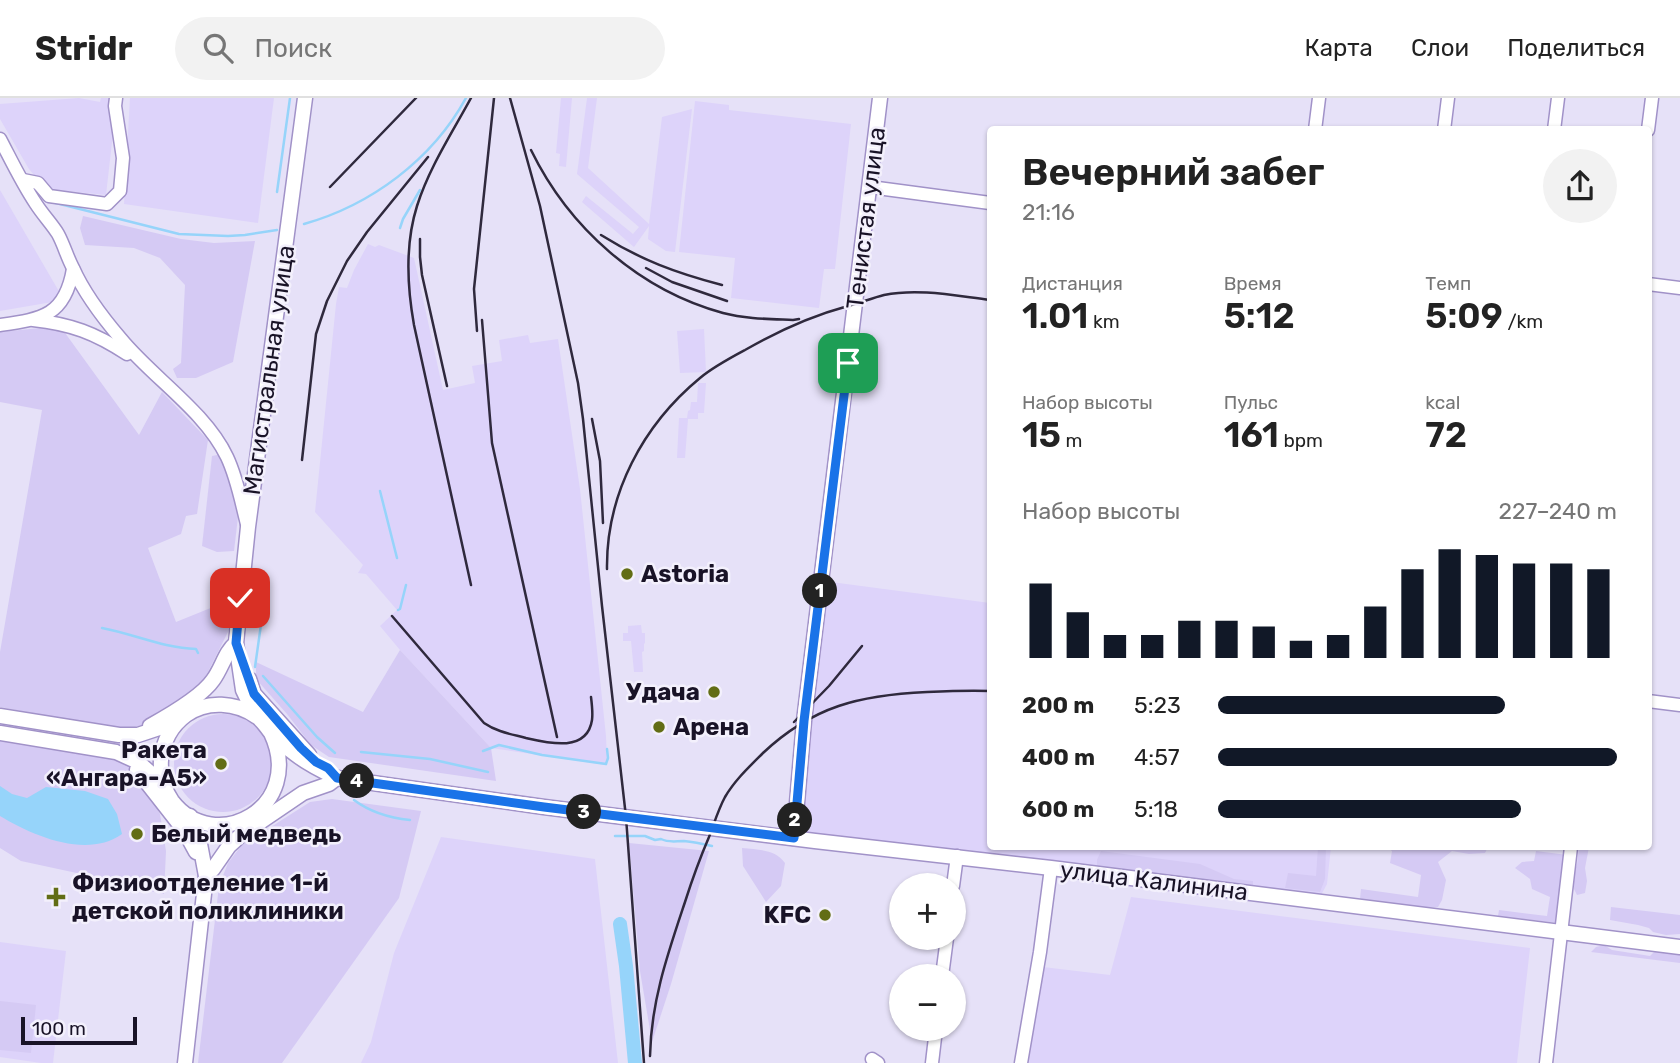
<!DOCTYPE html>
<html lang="ru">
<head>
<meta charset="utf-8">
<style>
	body { margin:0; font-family:Rubik,sans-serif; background:#f2f2f2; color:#222; height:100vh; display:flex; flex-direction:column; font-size:26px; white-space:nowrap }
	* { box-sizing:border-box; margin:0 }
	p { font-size:23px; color:#767676 }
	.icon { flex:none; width:38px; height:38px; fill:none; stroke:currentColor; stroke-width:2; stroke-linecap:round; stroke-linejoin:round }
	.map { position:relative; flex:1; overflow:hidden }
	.drawer { position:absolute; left:987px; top:28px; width:665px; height:724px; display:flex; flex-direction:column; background:#fff; border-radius:7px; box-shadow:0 2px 5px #0004 }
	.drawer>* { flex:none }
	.buttons { position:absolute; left:889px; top:775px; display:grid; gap:14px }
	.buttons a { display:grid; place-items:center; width:77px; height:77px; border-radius:50%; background:#fff; box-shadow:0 2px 5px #0004; font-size:35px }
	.scale { position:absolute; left:21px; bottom:18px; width:116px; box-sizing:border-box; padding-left:7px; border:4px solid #191327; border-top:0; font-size:19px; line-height:24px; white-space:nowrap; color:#191327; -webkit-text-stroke:5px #f3f0fc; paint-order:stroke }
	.pin { position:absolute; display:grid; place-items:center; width:60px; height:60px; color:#fff; margin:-30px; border-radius:14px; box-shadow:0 4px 10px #0006 }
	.km { position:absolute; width:35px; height:35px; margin:-18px; border-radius:50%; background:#222; color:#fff; font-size:19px; line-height:35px; text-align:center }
	.round { display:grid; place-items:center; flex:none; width:74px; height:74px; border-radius:37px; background:#f2f2f2 }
	.head { display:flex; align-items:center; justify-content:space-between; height:119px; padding:0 35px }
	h1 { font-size:38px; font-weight:600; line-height:52px }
	.metrics { display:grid; grid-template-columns:repeat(3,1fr); gap:10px; height:119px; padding:7px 35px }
	.metrics div { display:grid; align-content:center }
	.metrics b { font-size:35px; font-weight:600 }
	.metrics small { font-size:19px; font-weight:400 }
	.metrics p { font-size:19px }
	.chart { height:196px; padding:14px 35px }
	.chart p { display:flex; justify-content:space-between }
	.chart svg { width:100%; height:126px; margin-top:7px; stroke:#111827; stroke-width:6 }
	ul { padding:0 35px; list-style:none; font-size:23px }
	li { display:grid; grid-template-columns:112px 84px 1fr; align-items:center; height:52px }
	li i { height:18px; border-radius:9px; background:#111827 }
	header { display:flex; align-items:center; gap:42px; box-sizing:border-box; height:98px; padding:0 35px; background:#fff; border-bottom:2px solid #e0e0e0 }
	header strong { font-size:33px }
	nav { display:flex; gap:38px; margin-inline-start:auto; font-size:24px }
	.search { width:490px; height:63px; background:#f2f2f2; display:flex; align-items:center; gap:18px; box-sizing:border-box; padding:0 24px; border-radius:38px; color:#767676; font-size:26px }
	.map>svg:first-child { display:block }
	.built { fill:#ddd3fa }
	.green { fill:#d5caf4 }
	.water { fill:#96d4fa }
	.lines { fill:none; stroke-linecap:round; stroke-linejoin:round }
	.stream { stroke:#96d4fa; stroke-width:2.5 }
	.river { stroke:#96d4fa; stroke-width:14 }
	.minor-casing { stroke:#a192c8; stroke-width:15 }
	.major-casing { stroke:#a192c8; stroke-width:17 }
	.minor { stroke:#fff; stroke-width:12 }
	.major { stroke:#fff; stroke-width:14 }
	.rail { stroke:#2f293d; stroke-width:2.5 }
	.route-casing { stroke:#fff; stroke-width:14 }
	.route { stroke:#1a73e8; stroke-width:9 }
	.poi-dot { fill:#626d15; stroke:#f3f0fc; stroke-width:2.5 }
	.labels { text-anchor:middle; stroke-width:5; stroke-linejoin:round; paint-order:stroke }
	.street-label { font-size:24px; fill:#191327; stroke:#f3f0fc }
	.poi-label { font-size:24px; font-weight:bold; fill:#191327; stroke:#f3f0fc; text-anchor:start }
</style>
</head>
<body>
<header>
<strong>Stridr</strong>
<div class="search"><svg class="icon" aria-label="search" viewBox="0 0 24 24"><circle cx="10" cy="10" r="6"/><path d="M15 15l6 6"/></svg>Поиск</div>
<nav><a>Карта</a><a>Слои</a><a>Поделиться</a></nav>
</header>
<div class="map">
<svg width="1680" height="965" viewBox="0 0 1680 965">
	<rect width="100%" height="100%" fill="#e6e1f8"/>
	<g class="built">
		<polygon points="79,0 100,4 101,0 110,0 115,18 106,97 46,91 29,71 0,21 0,6"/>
		<polygon points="130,0 274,0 258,125 124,106"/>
		<polygon points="561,0 572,0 566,69 559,68 560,56 556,55"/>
		<polygon points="587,0 597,0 588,70 649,126 662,19 692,11 675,154 666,153 648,141 649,128 634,149 582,104 586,98 633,136 639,129 577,76"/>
		<polygon points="695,3 729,7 729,12 851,26 835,171 824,171 819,210 731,200 735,160 679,154"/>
		<polygon points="0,92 64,202 0,213"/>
		<polygon points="368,146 375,149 379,147 414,160 443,292 475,285 472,268 502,263 499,242 528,237 530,245 558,241 580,391 606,638 607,663 606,667 491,650 400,552 380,528 397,512 366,476 358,475 363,467 315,414 336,206 339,189 347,190 354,172"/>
		<polygon points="704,231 706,274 680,275 677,233"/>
		<polygon points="698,285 706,285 704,315 698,315 698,321 688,321 685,360 677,360 679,320 687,320 688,313 690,312 691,304 697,304"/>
		<polygon points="831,484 990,505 990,749 1331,749 1327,786 1320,799 802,734 796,725 825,487"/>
		<polygon points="641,527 642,535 645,535 645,545 644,546 644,553 642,554 643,574 634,574 631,543 623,543 623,535 628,535 628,528"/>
		<polygon points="441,739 595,761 618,965 361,965 371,944 394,855"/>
		<polygon points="1131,799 1530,850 1517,965 1027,965 1043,869 1110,877"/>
		<polygon points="0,844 66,853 53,965 41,965 0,959"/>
	</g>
	<g class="green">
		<polygon points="83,118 181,141 214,145 255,143 233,264 196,280 177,280 173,271 181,265 185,187 160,160 134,150 85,147 80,130"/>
		<polygon points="60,228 139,337 162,294 208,342 197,416 186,418 181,436 148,450 176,524 218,507 231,477 230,530 200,590 146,626 131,630 118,630 102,628 0,609 0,554 42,312 0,304 0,234"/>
		<polygon points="217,357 223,358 234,388 238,419 234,453 217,454 202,448 212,358"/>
		<polygon points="400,552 491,650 496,683 329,659 311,647 287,616 256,581 256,564 363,614"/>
		<circle cx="223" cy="665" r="49"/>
		<polygon points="0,642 111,659 127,667 146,691 160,716 166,753 164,796 86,780 86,777 21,763 0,750"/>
		<polygon points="332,701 421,713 399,800 282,965 198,965 219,788 228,765 241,748 310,704"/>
		<polygon points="629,745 709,753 671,886 652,944 640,873"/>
		<polygon points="1318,749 1326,749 1325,781 1320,794 1285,790 1288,775 1316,778"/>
		<polygon points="1387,749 1488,749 1485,755 1469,756 1452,753 1438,764 1446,782 1442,802 1438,809 1424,810 1360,801 1361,791 1418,799 1421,777 1390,765 1392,753"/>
		<polygon points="1579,749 1589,749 1585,770 1587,783 1585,795 1577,797 1571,785 1577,766"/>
		<path d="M742,750C759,752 775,751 785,765L781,788L766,804L743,768Z"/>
		<polygon points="1101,753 1200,766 1234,781 1253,783 1253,792 1097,769 1097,762"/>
		<polygon points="1536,753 1567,757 1559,825 1498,818 1499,812 1547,818 1550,799 1532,791 1530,781 1515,770 1522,764 1534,763"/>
		<polygon points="1611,809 1680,817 1680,836 1666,837 1653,834 1649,830 1638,827 1610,822"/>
		<polygon points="1604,847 1612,852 1650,858 1656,852 1680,855 1680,865 1591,854 1596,849"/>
		<polygon points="0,903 36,907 31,955 0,952"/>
	</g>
	<path class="water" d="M0,688L12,696L27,700L46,689L85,693L108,701L117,716L122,736C87,761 33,738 0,718Z"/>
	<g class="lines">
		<g class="stream">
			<polyline points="277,94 290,0"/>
			<polyline points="48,103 179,136 228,138 245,137 277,132"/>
			<path d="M304,126C371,107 432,62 466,0"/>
			<polyline points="400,130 403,121 420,92"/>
			<polyline points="380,393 397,460"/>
			<polyline points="398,512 400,511 406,487"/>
			<path d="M102,530C134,536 163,550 196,551L198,555"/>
			<polyline points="255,569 267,484"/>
			<polyline points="263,578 317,639 335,655"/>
			<polyline points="483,653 499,647 542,657 606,666 608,660 607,651"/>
			<polyline points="361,654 430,661 488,674"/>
			<path d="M354,702C370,714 390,720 410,722"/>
			<path d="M615,738H645L655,742L661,741C669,745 675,743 684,743C693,744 703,746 712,748"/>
		</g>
		<polyline class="river" points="620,826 626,868 635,965"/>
		<g class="minor-casing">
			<g id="minor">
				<polyline points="1315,32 1319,0"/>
				<polyline points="1444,32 1448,0"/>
				<polyline points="1554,32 1558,0"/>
				<polyline points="1648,32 1652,0"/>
				<path d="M0,41C11,62 23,87 36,106C43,117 52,126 58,136C64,147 67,159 73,170C84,195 103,220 121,241C153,280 205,313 227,359C237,380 241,403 247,426"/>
				<polyline points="23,82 38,85 49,98 107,106 120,93 123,60 115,8 116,0"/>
				<polyline points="870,89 990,105"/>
				<polyline points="1648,186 1680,190"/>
				<path d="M33,222C71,226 95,235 127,256"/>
				<path d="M0,227C42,221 65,218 73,171"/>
				<polyline points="1648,603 1680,607"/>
				<polyline points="953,788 957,758"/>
				<polyline points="942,878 947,840"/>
				<polyline points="872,961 878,965"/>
				<polyline points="932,965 936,931"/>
				<polyline points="1021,965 1040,854 1051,770"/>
				<polyline points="1546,965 1571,749"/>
			</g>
		</g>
		<g class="major-casing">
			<g id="major">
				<polyline points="249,581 254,596 309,657"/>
				<polyline points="255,617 243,592 236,545 248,429 305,0"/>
				<polyline points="0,618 119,637 138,637 177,624"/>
				<path d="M150,628C168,618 202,598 213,582C222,570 225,554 236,545"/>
				<polyline points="0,635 116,654 138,664 163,686"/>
				<path d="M271,635C306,709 215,759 172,703C164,691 160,677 161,662C163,644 171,628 186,617C207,602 236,604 257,619C263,623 266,629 271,635C278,643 287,650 295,656C308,666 322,673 337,680L544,709L815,743L1051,770L1680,849"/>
				<polyline points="137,672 184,732 196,754"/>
				<polyline points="794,740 804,623 880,0"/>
				<polyline points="206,778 213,771 229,748 241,737 303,695 329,686 337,680"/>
				<polyline points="185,965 206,778 200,746 190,718"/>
			</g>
		</g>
		<use href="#minor" class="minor"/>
		<use href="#major" class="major"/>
		<g class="rail">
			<path d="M471,0C452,35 429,70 417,108C405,146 407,188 414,227L471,487"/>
			<polyline points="510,0 540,108 578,285 583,321 602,508 626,719 644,965"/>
			<path d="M531,52C569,130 639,192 723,215C746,221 770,221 793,222L799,221"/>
			<polyline points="330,89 416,0"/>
			<path d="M601,137C641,162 676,175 722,187"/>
			<polyline points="420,141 420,159 422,177 447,288"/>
			<polyline points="646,170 672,184 727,203"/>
			<polyline points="482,222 492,345 557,639"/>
			<polyline points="477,233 474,191 494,0"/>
			<polyline points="592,321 600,363 603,425"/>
			<polyline points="302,362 316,236 327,203 347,163 367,134 428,59"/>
			<path d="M607,471C606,396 643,327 700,280C713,269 730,260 745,252C778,233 811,218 848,208C860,205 872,200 884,197C919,190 956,198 990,202"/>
			<path d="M392,518L484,625C497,634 511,636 526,640C548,645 587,655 592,622C593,615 592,607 591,599"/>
			<polyline points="794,624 829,588 862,548"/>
			<path d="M650,958C651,903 668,855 685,804C692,782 700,760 709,739C714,726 718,712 725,699C735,682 749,669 763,655C813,608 860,597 927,594C948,593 970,592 990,593"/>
		</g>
	</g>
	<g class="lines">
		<g class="route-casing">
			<polyline id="route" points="240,500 236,545 254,596 301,650 316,664 328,670 337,680 544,709 794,740 804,623 848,265"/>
		</g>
		<use href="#route" class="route"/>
	</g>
	<g class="poi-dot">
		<circle cx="627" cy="476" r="7"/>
		<circle cx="714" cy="594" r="7"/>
		<circle cx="659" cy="629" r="7"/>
		<circle cx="221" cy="666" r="7"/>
		<circle cx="137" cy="736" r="7"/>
		<path d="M52.5 788.5h7v7h7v7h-7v7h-7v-7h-7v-7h7z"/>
		<circle cx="825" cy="817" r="7"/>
	</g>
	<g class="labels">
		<g class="street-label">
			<text transform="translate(866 120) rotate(-83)" y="8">Тенистая улица</text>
			<text transform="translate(269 272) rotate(-82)" y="8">Магистральная улица</text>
			<text transform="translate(1154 783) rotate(7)" y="8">улица Калинина</text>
		</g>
		<g class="poi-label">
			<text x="641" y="484">Astoria</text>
			<text x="700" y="602" text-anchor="end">Удача</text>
			<text x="673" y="637">Арена</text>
			<text x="207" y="660" text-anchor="end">Ракета<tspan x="207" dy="28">«Ангара-А5»</tspan></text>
			<text x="151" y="744">Белый медведь</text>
			<text x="72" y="793">Физиоотделение 1-й<tspan x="72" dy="28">детской поликлиники</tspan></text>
			<text x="811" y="825" text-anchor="end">KFC</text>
		</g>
	</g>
</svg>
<div class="buttons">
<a>+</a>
<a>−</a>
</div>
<div class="scale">100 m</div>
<div class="pin" style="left:848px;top:265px;background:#1e9e55"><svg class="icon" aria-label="arrive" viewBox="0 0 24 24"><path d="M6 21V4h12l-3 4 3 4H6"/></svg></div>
<div class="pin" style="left:240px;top:500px;background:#d93025"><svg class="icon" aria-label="check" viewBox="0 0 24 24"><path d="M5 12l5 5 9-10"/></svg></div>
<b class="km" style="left:820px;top:493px">1</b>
<b class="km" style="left:795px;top:722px">2</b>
<b class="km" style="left:584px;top:714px">3</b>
<b class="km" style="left:357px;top:683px">4</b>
<section class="drawer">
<div class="head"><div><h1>Вечерний забег</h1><p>21:16</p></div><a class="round"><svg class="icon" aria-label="share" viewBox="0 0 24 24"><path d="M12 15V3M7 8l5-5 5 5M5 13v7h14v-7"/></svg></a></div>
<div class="metrics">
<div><p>Дистанция</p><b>1.01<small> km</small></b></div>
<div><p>Время</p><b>5:12</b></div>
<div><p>Темп</p><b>5:09<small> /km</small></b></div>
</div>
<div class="metrics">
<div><p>Набор высоты</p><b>15<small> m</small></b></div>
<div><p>Пульс</p><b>161<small> bpm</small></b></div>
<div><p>kcal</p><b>72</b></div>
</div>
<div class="chart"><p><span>Набор высоты</span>227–240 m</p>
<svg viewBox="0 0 160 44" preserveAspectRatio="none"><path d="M5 44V18M15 44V28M25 44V36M35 44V36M45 44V31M55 44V31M65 44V33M75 44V38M85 44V36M95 44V26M105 44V13M115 44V6M125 44V8M135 44V11M145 44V11M155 44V13"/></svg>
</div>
<ul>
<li><b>200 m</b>5:23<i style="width:72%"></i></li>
<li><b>400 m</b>4:57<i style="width:100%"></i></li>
<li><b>600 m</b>5:18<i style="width:76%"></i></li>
</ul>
</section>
</div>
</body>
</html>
